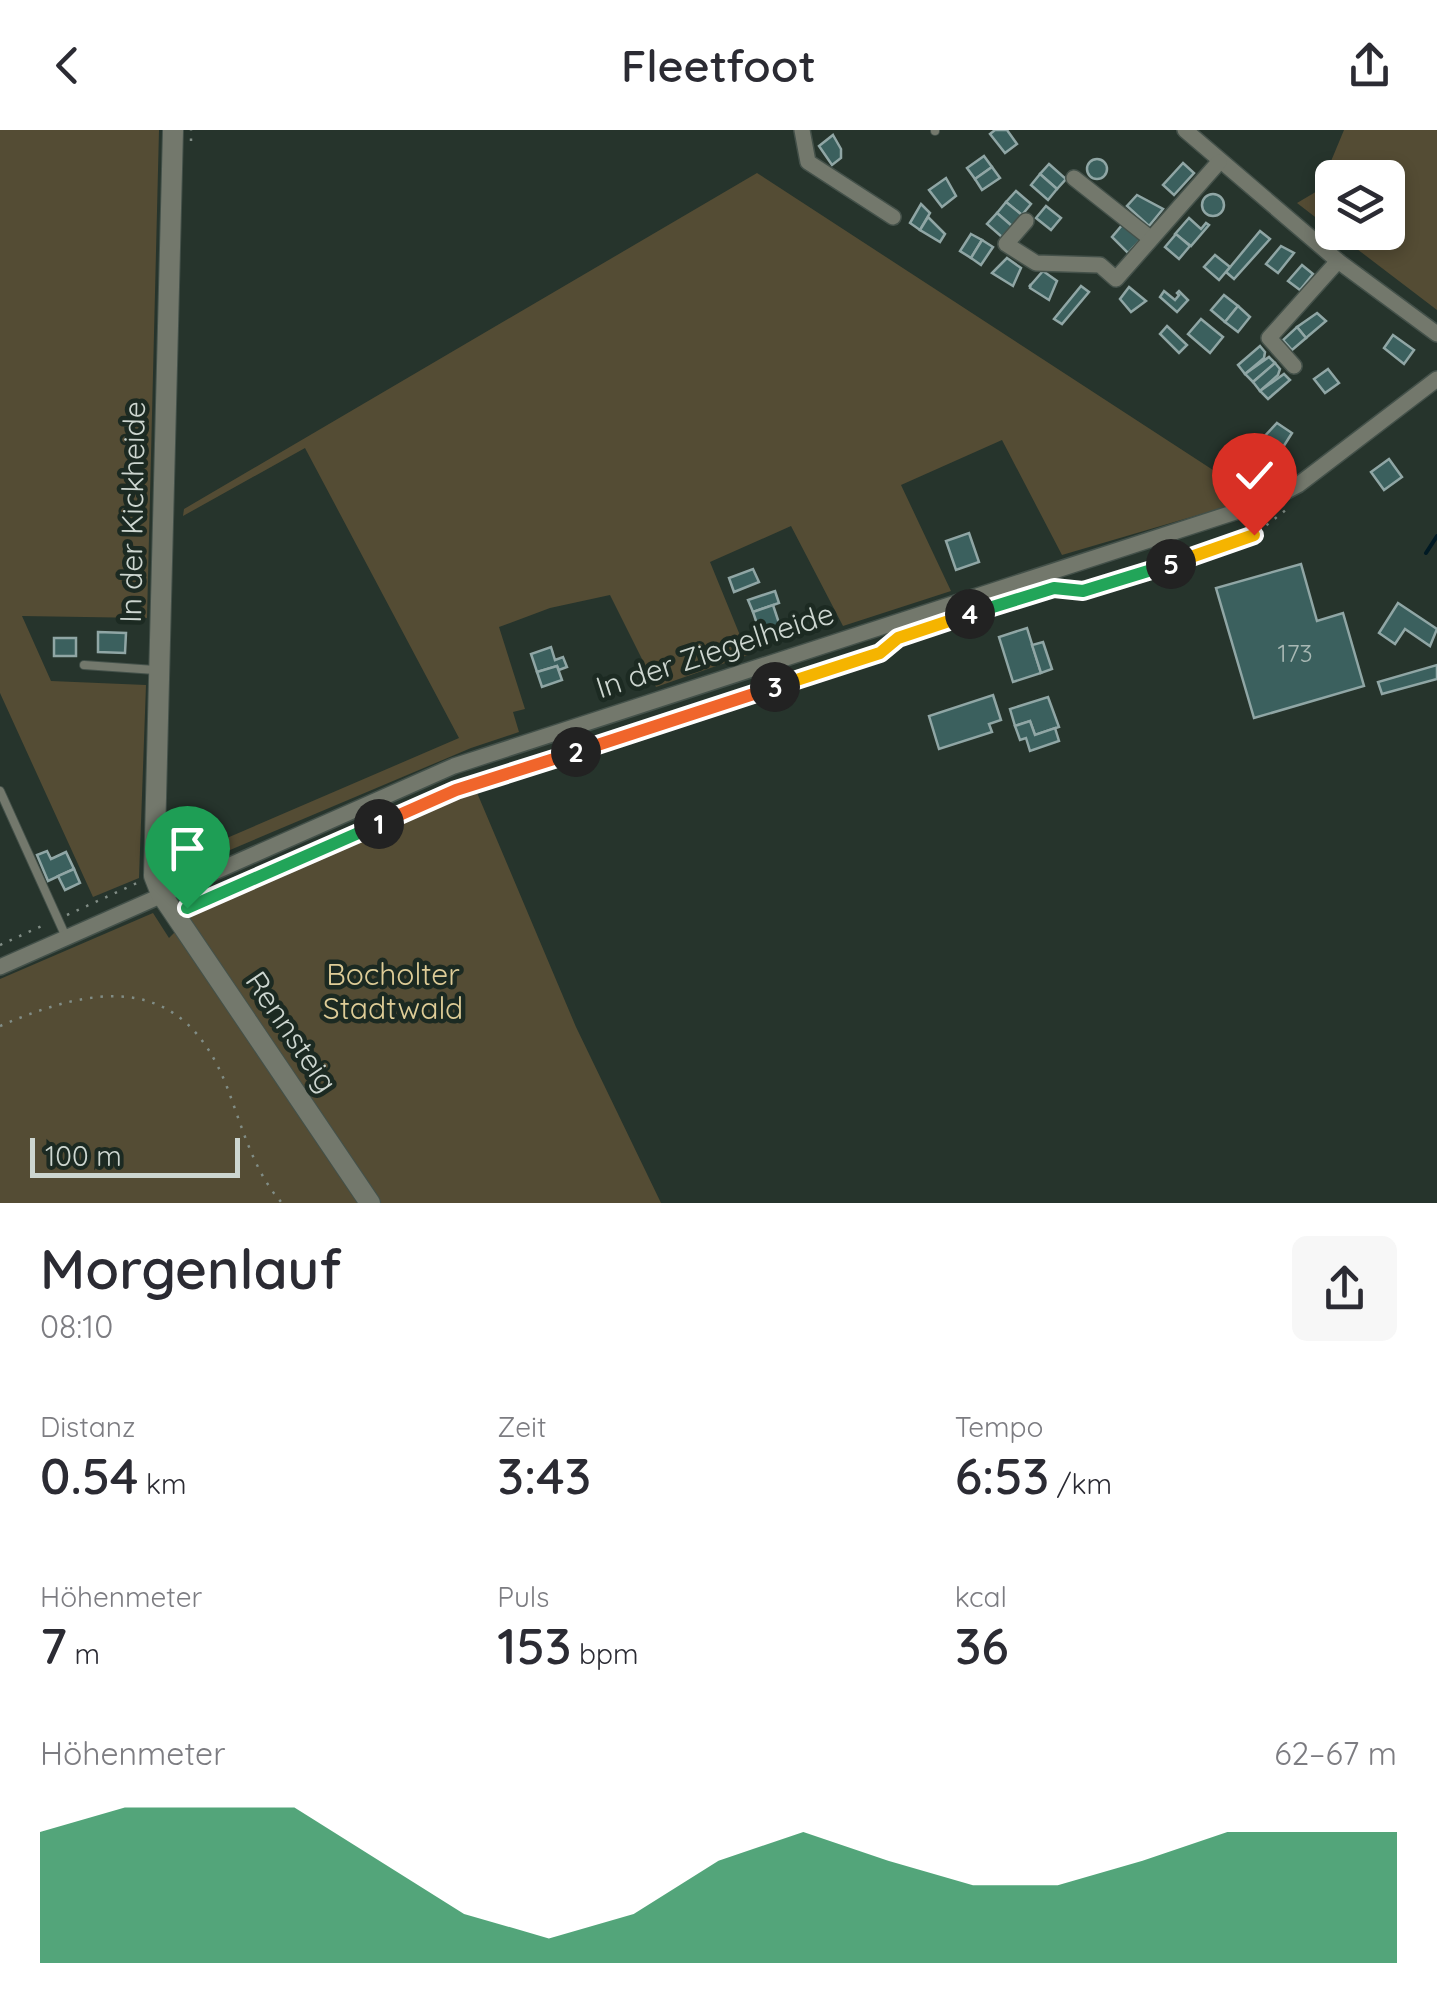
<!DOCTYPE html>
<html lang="de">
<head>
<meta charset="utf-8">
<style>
	body { margin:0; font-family:Quicksand,sans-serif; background:#f7f7f7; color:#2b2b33; height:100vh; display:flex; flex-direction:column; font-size:38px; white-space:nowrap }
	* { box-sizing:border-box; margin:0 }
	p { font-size:32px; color:#7c7c81 }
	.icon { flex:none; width:55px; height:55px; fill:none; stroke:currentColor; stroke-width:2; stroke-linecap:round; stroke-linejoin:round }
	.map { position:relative; height:1073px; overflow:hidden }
	.drawer { display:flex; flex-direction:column; background:#fff; flex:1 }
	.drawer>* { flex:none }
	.fabs { position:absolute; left:1315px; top:30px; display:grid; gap:20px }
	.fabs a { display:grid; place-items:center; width:90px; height:90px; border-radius:15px; background:#fff; box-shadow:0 5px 15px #0003; font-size:50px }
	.scale { position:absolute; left:30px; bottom:25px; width:210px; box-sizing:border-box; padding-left:10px; border:5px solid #cdd6d0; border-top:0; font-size:28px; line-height:35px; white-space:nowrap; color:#cdd6d0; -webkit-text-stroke:8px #1c2a22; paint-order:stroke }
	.pin { position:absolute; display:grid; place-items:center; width:85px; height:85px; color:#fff; margin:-102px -42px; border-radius:50% 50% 50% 0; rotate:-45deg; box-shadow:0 0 10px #0007 }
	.pin .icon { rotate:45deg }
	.km { position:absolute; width:50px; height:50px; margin:-25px; border-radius:50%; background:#222; color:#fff; font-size:28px; line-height:50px; text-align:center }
	.round { display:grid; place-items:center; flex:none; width:105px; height:105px; border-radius:15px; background:#f7f7f7 }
	.headline { display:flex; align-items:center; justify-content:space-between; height:170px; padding:0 40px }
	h1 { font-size:55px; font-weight:600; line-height:75px }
	.stats { display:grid; grid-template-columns:repeat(3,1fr); gap:15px; height:170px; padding:10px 40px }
	.stats div { display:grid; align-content:center }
	.stats b { font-size:50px; font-weight:600 }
	.stats small { font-size:28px; font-weight:400 }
	.stats p { font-size:28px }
	.chart { height:280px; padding:20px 40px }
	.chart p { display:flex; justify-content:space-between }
	.chart svg { width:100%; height:180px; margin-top:10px; fill:#0b8043; opacity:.7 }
	header { display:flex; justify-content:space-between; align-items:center; height:130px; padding:0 40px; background:#fff; font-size:45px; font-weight:600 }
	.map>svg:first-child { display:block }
	.green { fill:#544c34 }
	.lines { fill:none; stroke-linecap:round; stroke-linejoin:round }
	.stream { stroke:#001a24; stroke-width:4 }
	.building { fill:#3b605e; stroke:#90a6a5; stroke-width:2.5 }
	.service-casing { stroke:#44514a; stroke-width:10 }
	.minor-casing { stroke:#44514a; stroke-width:18 }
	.tertiary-casing { stroke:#44514a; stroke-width:22 }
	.path { stroke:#818d86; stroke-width:2.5; stroke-dasharray:2.5 8; stroke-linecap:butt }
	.service { stroke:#73786c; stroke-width:8 }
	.minor { stroke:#73786c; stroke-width:15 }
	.tertiary { stroke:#73786c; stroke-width:20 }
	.split-1-casing { stroke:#fff; stroke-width:20 }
	.split-2-casing { stroke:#fff; stroke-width:20 }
	.split-3-casing { stroke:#fff; stroke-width:20 }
	.split-4-casing { stroke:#fff; stroke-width:20 }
	.split-5-casing { stroke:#fff; stroke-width:20 }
	.split-6-casing { stroke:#fff; stroke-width:20 }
	.split-1 { stroke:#22a559; stroke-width:12 }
	.split-2 { stroke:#f0652b; stroke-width:12 }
	.split-3 { stroke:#f0652b; stroke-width:12 }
	.split-4 { stroke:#f5b400; stroke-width:12 }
	.split-5 { stroke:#22a559; stroke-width:12 }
	.split-6 { stroke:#f5b400; stroke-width:12 }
	.labels { text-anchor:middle; stroke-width:9; stroke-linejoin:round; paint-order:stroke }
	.number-label { font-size:25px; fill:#a8b8b4 }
	.street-label { font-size:30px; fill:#cdd6d0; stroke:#1c2a22 }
	.park-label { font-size:30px; fill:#decc97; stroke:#1c2a22 }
</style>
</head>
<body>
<header><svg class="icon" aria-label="back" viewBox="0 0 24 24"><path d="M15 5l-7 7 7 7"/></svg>Fleetfoot<svg class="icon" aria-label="share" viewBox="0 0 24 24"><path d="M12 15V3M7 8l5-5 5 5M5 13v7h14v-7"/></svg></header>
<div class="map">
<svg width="1437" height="1073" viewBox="0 0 1437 1073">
	<rect width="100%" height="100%" fill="#26342c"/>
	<g class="green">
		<polygon points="0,0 159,0 147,488 22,486 51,551 146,555 139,748 93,767 0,563"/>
		<polygon points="1344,0 1437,0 1437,180 1336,103 1388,102 1388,48 1332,48 1332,100 1297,73 1319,60"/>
		<polygon points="757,43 1256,368 1062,425 1002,310 901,355 951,461 843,496 791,396 710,432 748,525 656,557 610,465 550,478 499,497 525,579 513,582 519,602 471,618 178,742 178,729 459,608 305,318 183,386 184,379"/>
		<polygon points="475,658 576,897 661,1073 0,1073 0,849 153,783 169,808 203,774 419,678"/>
	</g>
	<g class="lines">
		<polyline class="stream" points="1426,423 1437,406"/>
	</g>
	<g class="building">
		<polygon points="995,0 1007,0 1017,14 1005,23 990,4"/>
		<polygon points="833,5 841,19 841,28 832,35 819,16"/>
		<polygon points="984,26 992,37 975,49 967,38"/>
		<circle cx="1097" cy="39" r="10"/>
		<polygon points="1183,33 1194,43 1174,65 1163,55"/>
		<polygon points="1049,34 1066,49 1057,59 1040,44"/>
		<polygon points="992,37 1000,48 982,60 975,49"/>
		<polygon points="1040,44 1057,59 1048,70 1031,55"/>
		<polygon points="946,48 956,66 942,77 929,60"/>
		<polygon points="1016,61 1031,74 1022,85 1006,72"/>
		<circle cx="1213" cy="75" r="11"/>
		<polygon points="1137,65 1163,79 1149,96 1127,76"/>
		<polygon points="1006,72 1022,85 1012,96 997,83"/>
		<polygon points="921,74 930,83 920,100 910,93"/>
		<polygon points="1046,76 1061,88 1051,100 1036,88"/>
		<polygon points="997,83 1012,96 1002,107 987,94"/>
		<polygon points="928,87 945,104 940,112 920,100"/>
		<polygon points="1189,88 1201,99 1206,93 1209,95 1191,116 1175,104"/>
		<polygon points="1123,94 1141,109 1128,123 1112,107"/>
		<polygon points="1260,101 1270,109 1234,149 1226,142"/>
		<polygon points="971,104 982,110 971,128 960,121"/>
		<polygon points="1176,104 1190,116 1179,129 1165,117"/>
		<polygon points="982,110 993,117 981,135 971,128"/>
		<polygon points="1281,116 1294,123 1278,143 1266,134"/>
		<polygon points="1215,125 1230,137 1219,150 1204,137"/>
		<polygon points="1007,128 1021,138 1013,156 992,143"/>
		<polygon points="1302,135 1313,144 1300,160 1288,151"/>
		<polygon points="1043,141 1057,151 1049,170 1030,158 1031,154 1029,157"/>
		<polygon points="1081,156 1089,162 1062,194 1054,189"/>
		<polygon points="1129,157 1146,171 1131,182 1120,169"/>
		<polygon points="1164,161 1175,170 1179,165 1177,163 1179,161 1188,170 1177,182 1160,167"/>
		<polygon points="1224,165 1238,176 1225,192 1211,180"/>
		<polygon points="1238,176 1250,187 1238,202 1225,192"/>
		<polygon points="1317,183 1326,191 1306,208 1297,197"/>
		<polygon points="1201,189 1223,207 1210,223 1188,204"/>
		<polygon points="1167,196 1187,215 1179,223 1160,204"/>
		<polygon points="1297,197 1306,208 1292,220 1283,210"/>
		<polygon points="1393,205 1414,220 1404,234 1384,218"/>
		<polygon points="1260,216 1265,222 1264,228 1245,244 1238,235"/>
		<polygon points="1269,227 1275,233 1253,252 1245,244"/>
		<polygon points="1275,233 1280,239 1278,245 1260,261 1253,252"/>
		<polygon points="1328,239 1339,253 1325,263 1314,249"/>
		<polygon points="1284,244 1290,250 1268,269 1260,261"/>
		<polygon points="1277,293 1292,303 1280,322 1261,310"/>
		<polygon points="1389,329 1402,347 1384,360 1371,342"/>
		<polygon points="969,403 979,432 956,440 946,411"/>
		<polygon points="1301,434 1317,491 1343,483 1364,556 1254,588 1216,458"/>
		<polygon points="753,439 759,452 734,462 729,448"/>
		<polygon points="775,461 779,473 753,482 748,470"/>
		<polygon points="1398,473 1437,499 1430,516 1405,499 1395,514 1379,503"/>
		<polygon points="773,475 780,496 760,503 753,482"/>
		<polygon points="1027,498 1041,543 1013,552 999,507"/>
		<polygon points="98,502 126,503 125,523 98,522"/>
		<rect x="54" y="508" width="22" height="18"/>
		<polygon points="1043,512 1052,539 1041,543 1032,515"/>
		<polygon points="551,517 555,530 563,527 567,537 559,540 557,536 537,542 531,524"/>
		<polygon points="1437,535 1437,549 1382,564 1378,552"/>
		<polygon points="557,536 562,550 542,557 537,542"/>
		<polygon points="993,565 1001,590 989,594 992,602 939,619 929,586"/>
		<polygon points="1048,567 1059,597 1035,605 1030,591 1015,596 1010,579"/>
		<polygon points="1030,591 1035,605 1055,598 1059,611 1030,621 1026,608 1020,610 1015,596"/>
		<polygon points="47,721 51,729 66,722 74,739 48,751 37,725"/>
		<polygon points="74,739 80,753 65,760 58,746"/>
	</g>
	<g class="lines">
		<g class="service-casing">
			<g id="service">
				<polyline points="935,0 935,1"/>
				<polyline points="84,535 155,540"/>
				<polyline points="0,661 66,807"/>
			</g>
		</g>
		<g class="minor-casing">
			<g id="minor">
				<polyline points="802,0 808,32 893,87"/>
				<polyline points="1185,0 1338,131 1437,204"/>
				<polyline points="1074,48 1150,108"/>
				<polyline points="1026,91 1006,114 1036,133 1100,135 1116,149 1219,32"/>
				<polyline points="1294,236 1269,208 1338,131"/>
				<polyline points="0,837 454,636 1266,372 1298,355 1437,249"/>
			</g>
		</g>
		<g class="tertiary-casing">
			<polyline id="tertiary" points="173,0 154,746 161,764 370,1073"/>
		</g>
		<g class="path">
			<polyline points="191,11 191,0"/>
			<polyline points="1048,459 1083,461 1231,415 1254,405 1287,379"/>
			<polyline points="193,776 455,660 880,523 898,508"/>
			<polyline points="67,785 137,753"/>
			<polyline points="0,815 46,794"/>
			<path d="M0,896C95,855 182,841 227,957C242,996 253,1041 282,1073"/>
		</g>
		<use href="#service" class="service"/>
		<use href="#minor" class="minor"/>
		<use href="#tertiary" class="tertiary"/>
	</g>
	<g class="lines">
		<g class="split-1-casing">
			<polyline id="split-1" points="187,778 379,694"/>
		</g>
		<g class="split-2-casing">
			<polyline id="split-2" points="379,694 456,660 576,622"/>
		</g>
		<g class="split-3-casing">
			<polyline id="split-3" points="576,622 775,557"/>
		</g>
		<g class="split-4-casing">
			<polyline id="split-4" points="775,557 880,523 898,508 970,484"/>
		</g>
		<g class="split-5-casing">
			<polyline id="split-5" points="970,484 1054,458 1083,461 1171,434"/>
		</g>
		<g class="split-6-casing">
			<polyline id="split-6" points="1171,434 1254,405"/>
		</g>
		<use href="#split-1" class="split-1"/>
		<use href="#split-2" class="split-2"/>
		<use href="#split-3" class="split-3"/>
		<use href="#split-4" class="split-4"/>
		<use href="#split-5" class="split-5"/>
		<use href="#split-6" class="split-6"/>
	</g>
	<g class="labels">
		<g class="number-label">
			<text x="1295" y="532">173</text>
		</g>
		<g class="street-label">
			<text transform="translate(133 382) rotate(-89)" y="10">In der Kickheide</text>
			<text transform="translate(715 521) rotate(-18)" y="10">In der Ziegelheide</text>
			<text transform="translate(291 902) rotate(56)" y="10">Rennsteig</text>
		</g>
		<g class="park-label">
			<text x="393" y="855">Bocholter<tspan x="393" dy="34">Stadtwald</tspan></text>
		</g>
	</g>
</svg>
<div class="fabs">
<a><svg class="icon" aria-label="layers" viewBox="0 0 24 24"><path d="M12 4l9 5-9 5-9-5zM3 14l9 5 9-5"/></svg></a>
</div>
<div class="scale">100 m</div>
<div class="pin" style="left:187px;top:778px;background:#1e9e55"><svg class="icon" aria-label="arrive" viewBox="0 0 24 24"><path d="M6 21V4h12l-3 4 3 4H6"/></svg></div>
<div class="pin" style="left:1254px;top:405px;background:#d93025"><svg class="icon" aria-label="check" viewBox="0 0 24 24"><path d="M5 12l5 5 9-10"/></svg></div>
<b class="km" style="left:379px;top:694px">1</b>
<b class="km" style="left:576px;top:622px">2</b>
<b class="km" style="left:775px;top:557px">3</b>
<b class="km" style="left:970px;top:484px">4</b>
<b class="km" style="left:1171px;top:434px">5</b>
</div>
<section class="drawer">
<div class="headline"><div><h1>Morgenlauf</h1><p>08:10</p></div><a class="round"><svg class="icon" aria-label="share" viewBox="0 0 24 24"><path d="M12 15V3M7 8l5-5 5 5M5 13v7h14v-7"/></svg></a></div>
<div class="stats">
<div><p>Distanz</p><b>0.54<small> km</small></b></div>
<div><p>Zeit</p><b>3:43</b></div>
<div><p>Tempo</p><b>6:53<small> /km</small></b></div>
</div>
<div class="stats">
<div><p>Höhenmeter</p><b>7<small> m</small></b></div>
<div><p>Puls</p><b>153<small> bpm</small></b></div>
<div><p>kcal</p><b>36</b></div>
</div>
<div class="chart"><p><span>Höhenmeter</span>62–67 m</p>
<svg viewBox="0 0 160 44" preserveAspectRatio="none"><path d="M0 44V12L10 6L20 6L30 6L40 19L50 32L60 38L70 32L80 19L90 12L100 19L110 25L120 25L130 19L140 12L150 12L160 12V44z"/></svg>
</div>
</section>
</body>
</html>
